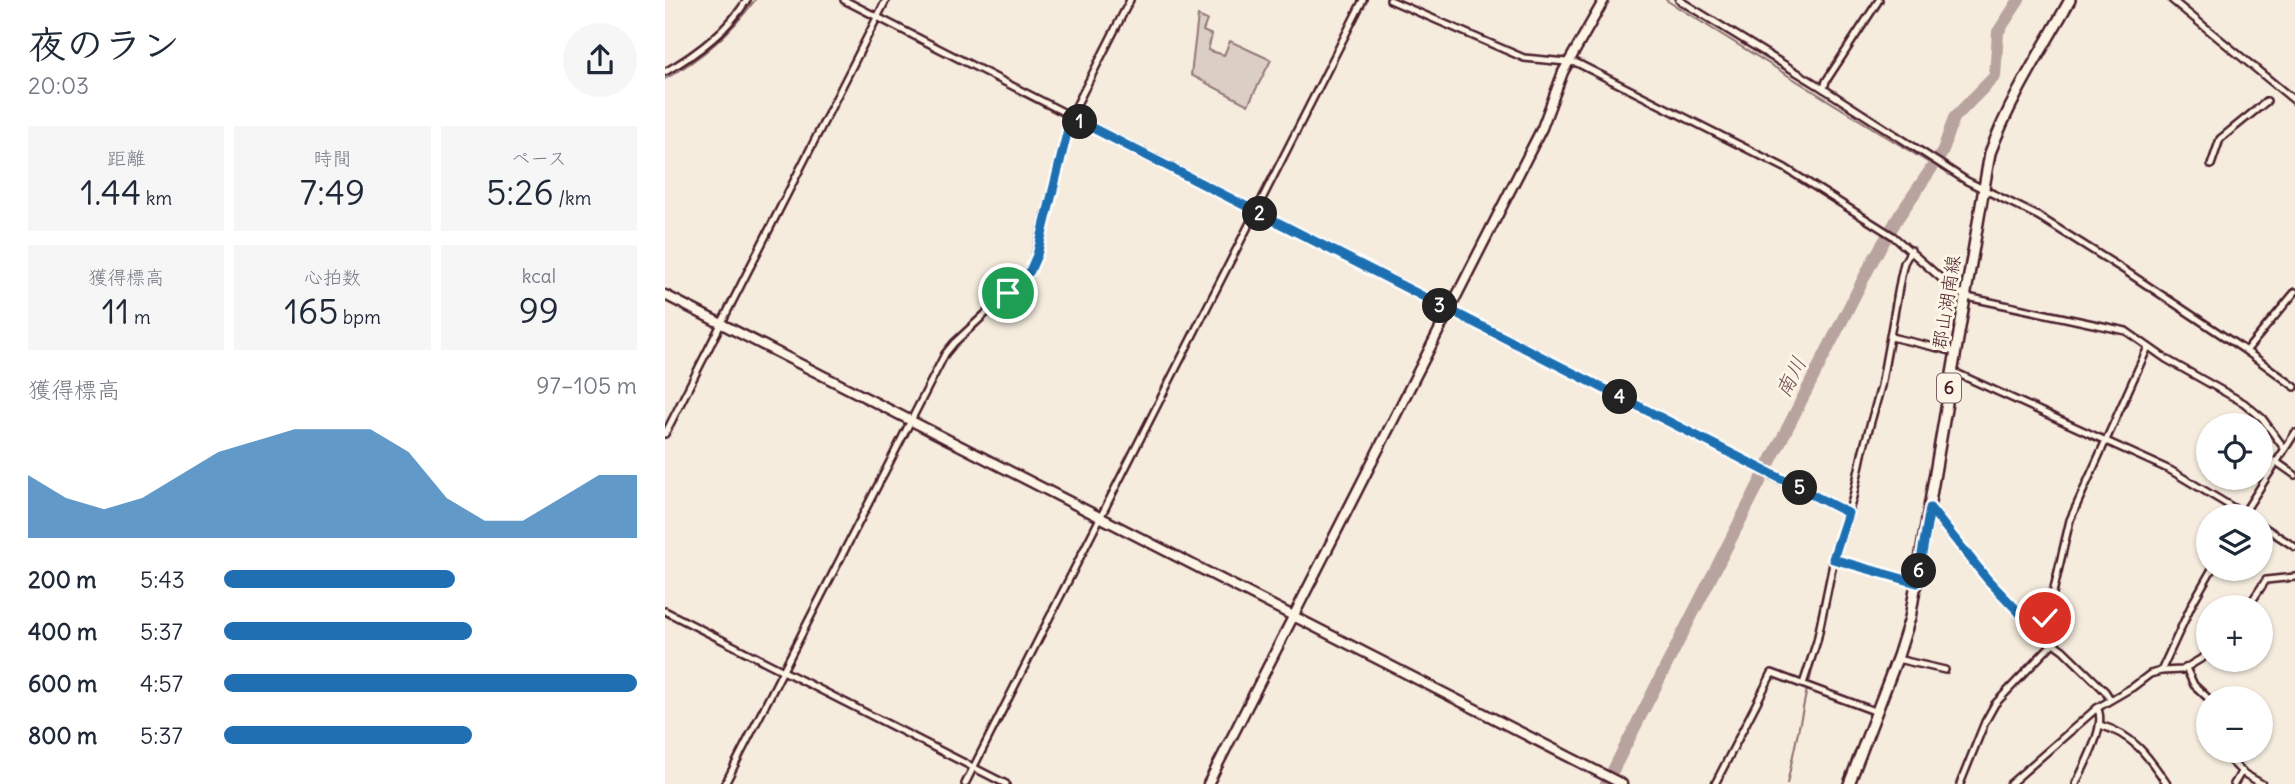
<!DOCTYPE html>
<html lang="ja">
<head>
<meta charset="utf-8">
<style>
	body { margin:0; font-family:Delius,"Klee One",sans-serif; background:#f6f6f7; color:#1f2937; height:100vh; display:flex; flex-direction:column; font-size:26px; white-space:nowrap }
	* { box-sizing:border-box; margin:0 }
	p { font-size:23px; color:#747a83 }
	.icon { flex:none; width:38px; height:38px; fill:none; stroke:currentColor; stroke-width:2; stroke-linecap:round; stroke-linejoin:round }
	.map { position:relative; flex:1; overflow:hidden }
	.side { display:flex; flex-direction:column; background:#fff; width:665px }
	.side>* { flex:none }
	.buttons { position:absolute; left:1531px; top:413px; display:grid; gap:14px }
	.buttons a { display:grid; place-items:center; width:77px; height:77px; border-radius:50%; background:#fff; box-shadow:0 2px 5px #0004; font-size:35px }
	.pin { position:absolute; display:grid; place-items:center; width:60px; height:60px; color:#fff; margin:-30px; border:4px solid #fff; border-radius:50%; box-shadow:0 2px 7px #0007 }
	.km { position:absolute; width:35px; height:35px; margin:-18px; border-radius:50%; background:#222; color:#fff; font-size:19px; line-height:35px; text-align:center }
	.round { display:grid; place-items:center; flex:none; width:74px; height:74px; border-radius:37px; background:#f6f6f7 }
	.headline { display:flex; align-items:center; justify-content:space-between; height:119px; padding:0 28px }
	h1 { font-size:38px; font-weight:600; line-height:52px }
	.stats { display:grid; grid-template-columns:repeat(3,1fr); gap:10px; height:119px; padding:7px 28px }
	.stats div { display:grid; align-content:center; border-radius:0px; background:#f6f6f7; text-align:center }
	.stats b { font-size:35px; font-weight:600 }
	.stats small { font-size:19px; font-weight:400 }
	.stats p { font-size:19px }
	.chart { height:196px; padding:14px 28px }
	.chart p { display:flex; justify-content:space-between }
	.chart svg { width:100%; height:126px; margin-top:7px; fill:#1f6fb2; opacity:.7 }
	ul { padding:0 28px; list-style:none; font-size:23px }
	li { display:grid; grid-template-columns:112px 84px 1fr; align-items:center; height:52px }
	li i { height:18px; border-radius:9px; background:#1f6fb2 }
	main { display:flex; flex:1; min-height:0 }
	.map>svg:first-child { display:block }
	.green { fill:#dbcec4; stroke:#927678; stroke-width:2 }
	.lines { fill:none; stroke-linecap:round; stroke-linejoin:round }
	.stream { stroke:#8c6e70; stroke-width:2 }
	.river { stroke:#b8a39e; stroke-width:12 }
	.street-casing { stroke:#4a1f2b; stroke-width:10 }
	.secondary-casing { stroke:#4a1f2b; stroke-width:13 }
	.primary-casing { stroke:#4a1f2b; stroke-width:14 }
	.street { stroke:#fcf5e5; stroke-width:5 }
	.secondary { stroke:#fcf5e5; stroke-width:8 }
	.primary { stroke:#fcf5e5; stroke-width:9 }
	.route-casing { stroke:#fff; stroke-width:14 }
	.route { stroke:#1f6fb2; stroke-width:9 }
	.labels { text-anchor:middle; stroke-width:6; stroke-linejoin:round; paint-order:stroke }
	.shield { fill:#fcf5e5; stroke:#7f5f63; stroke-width:2 }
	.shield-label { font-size:18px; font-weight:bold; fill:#4a1f2b }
	.street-label { font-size:19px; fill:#4a1f2b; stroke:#fcf5e5 }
	.water-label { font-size:21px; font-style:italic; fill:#704d53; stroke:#fcf5e5 }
</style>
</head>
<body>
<main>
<section class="side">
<div class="headline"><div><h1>夜のラン</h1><p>20:03</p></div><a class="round"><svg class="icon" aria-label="share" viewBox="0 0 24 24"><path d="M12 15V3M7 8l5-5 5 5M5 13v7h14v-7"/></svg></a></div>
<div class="stats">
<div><p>距離</p><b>1.44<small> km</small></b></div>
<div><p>時間</p><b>7:49</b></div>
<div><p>ペース</p><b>5:26<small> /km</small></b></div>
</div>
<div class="stats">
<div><p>獲得標高</p><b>11<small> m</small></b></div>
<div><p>心拍数</p><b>165<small> bpm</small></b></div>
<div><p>kcal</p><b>99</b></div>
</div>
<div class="chart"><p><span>獲得標高</span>97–105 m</p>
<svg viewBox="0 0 160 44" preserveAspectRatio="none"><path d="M0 44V22L10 30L20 34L30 30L40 22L50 14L60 10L70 6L80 6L90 6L100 14L110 30L120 38L130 38L140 30L150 22L160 22V44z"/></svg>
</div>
<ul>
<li><b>200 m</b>5:43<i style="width:56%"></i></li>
<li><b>400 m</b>5:37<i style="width:60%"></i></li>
<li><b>600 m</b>4:57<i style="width:100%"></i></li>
<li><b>800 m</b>5:37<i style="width:60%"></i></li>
</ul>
</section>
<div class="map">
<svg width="1630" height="784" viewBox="0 0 1630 784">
	<rect width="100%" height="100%" fill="#f5ecde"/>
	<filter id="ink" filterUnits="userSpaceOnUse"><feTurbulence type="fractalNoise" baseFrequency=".0143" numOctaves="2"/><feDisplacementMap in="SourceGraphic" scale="14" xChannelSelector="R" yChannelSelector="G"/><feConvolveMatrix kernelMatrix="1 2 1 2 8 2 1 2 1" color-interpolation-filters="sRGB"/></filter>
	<g filter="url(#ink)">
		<polygon class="green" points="533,16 542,20 538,31 547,35 543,50 559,55 565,41 606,60 583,105 526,75"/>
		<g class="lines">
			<g class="stream">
				<polyline points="1001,0 1269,166"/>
				<path d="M0,79C36,59 66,33 90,0"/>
				<polyline points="1098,476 1177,515"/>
				<polyline points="1173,558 1183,523"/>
				<polyline points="1156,633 1171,563"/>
				<polyline points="1144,684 1153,645"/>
				<polyline points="1122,784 1142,689"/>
			</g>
			<polyline class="river" points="941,784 1207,262 1234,216 1277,153 1289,118 1330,76 1333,32 1354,0"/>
			<g class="street-casing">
				<g id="street">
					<polyline points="179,0 1183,513"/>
					<polyline points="725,0 859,58 912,63 1120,168 1228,236 1287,288 1302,297 1461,331 1501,359 1579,403 1597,418 1619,448"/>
					<polyline points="1014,0 1159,89 1302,181 1373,216 1459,270 1581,351 1630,387"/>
					<polyline points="1507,0 1630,101"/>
					<path d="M0,72C32,54 62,31 82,0"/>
					<polyline points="1159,89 1161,81 1214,0"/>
					<polyline points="1546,165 1555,139 1602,101"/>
					<polyline points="1226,337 1290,352"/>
					<polyline points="1581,351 1630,292"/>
					<polyline points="1287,371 1505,470 1582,516"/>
					<polyline points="0,434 221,0"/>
					<polyline points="1610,461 1630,475"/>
					<polyline points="1265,508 1323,580 1372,631 1398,650 1440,691 1445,699"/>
					<polyline points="1577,516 1630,433"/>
					<polyline points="1596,525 1630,547"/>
					<polyline points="1168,559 1252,583"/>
					<polyline points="1583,607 1601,580 1630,577"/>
					<polyline points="0,611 341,784"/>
					<polyline points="1372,631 1384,610 1405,520 1483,347"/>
					<polyline points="1232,659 1280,670"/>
					<polyline points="1521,668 1529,685 1544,699"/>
					<polyline points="1496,671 1527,604 1547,569"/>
					<polyline points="1138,684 1152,641 1170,554 1188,497 1198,450 1216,386 1236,276 1239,263 1246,250"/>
					<path d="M1435,725C1469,735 1483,756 1502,784"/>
					<polyline points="1556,751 1578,773 1597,784"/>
					<polyline points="60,784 280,354 289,343 359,278 368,264 408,112 465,0"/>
					<polyline points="300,784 698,0"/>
					<polyline points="1050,784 1107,673 1212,712"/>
					<polyline points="1295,784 1320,722 1330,704 1389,642"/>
					<polyline points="1345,784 1432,708 1468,687 1485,674 1496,671 1517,670 1544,654"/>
					<path d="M1411,784C1418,767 1443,724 1432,708"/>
					<polyline points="1569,784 1577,771"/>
				</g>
			</g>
			<g class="secondary-casing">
				<g id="secondary">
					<polyline points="0,295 957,784"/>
					<polyline points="543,784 877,128 898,72 939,0"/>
				</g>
			</g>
			<g class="primary-casing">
				<path id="primary" d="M1184,784L1233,656L1245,618L1325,153C1345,99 1377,50 1405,0"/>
			</g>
			<use href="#street" class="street"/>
			<use href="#secondary" class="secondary"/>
			<use href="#primary" class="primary"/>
		</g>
	</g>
	<g class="lines" filter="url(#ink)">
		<g class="route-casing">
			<polyline id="route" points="343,293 365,271 372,255 406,117 1183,513 1168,559 1252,583 1265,508 1323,580 1372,631 1380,618"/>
		</g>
		<use href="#route" class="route"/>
	</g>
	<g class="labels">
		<rect class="shield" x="1272" y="373.5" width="24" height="29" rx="5"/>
		<g class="shield-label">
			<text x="1284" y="394">6</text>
		</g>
		<g class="street-label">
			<text transform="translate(1281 302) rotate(-81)" y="7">郡山湖南線</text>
		</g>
		<g class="water-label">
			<text transform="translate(1126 377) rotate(-63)" y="7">南川</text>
		</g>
	</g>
</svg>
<div class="buttons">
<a><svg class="icon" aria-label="locate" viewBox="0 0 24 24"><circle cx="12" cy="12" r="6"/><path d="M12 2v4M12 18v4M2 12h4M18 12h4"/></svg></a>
<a><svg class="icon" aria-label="layers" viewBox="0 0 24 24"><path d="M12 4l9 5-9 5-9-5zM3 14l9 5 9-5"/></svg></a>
<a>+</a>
<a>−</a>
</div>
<div class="pin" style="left:343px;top:293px;background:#1e9e55"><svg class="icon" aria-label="arrive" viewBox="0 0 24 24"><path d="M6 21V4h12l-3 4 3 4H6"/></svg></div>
<div class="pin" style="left:1380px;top:618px;background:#d93025"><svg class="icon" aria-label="check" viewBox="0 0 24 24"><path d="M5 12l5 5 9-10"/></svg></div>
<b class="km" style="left:415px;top:122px">1</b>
<b class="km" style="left:595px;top:214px">2</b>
<b class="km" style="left:775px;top:306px">3</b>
<b class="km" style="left:955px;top:397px">4</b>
<b class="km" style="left:1135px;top:488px">5</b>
<b class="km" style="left:1254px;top:571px">6</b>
</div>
</main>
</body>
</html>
